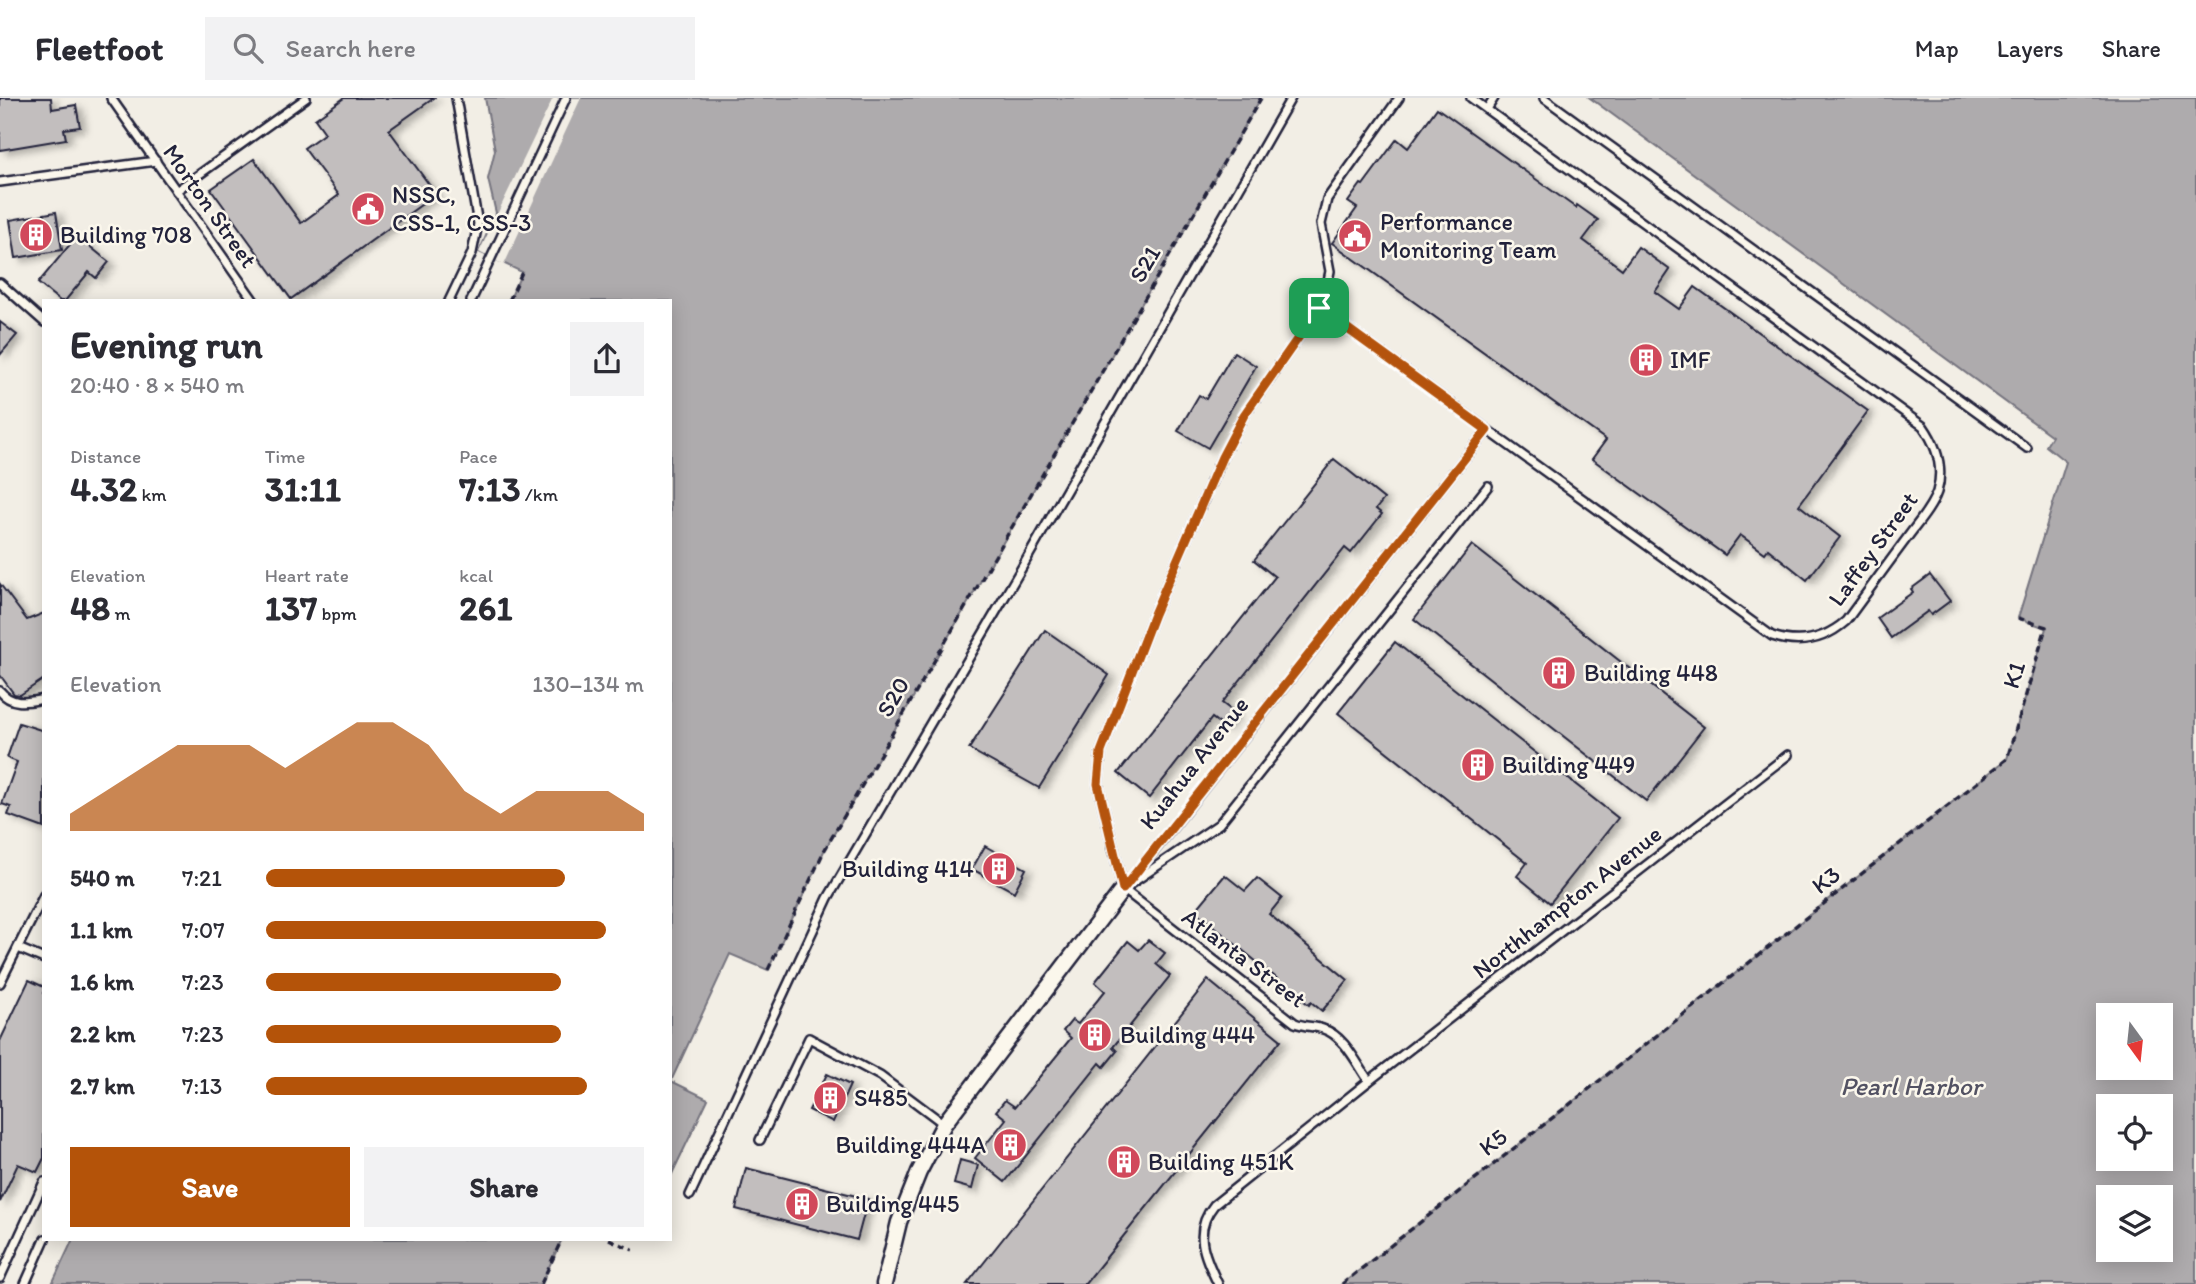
<!DOCTYPE html>
<html lang="en">
<head>
<meta charset="utf-8">
<style>
	body { margin:0; font-family:Itim,sans-serif; background:#f2f2f3; color:#2b2b33; height:100vh; display:flex; flex-direction:column; font-size:26px; white-space:nowrap }
	* { box-sizing:border-box; margin:0 }
	p { font-size:23px; color:#7c7c81 }
	.icon { flex:none; width:38px; height:38px; fill:none; stroke:currentColor; stroke-width:2; stroke-linecap:round; stroke-linejoin:round }
	.map { position:relative; flex:1; overflow:hidden }
	.panel { position:absolute; left:42px; top:201px; width:630px; height:942px; display:flex; flex-direction:column; background:#fff; border-radius:0px; box-shadow:0 4px 18px #0003 }
	.panel>* { flex:none }
	.needle { width:46px; rotate:165deg }
	.buttons { position:absolute; left:2096px; top:905px; display:grid; gap:14px }
	.buttons a { display:grid; place-items:center; width:77px; height:77px; border-radius:0px; background:#fff; box-shadow:0 4px 18px #0003; font-size:35px }
	.pin { position:absolute; display:grid; place-items:center; width:60px; height:60px; color:#fff; margin:-30px; border-radius:14px; box-shadow:0 4px 10px #0006 }
	.round { display:grid; place-items:center; flex:none; width:74px; height:74px; border-radius:0px; background:#f2f2f3 }
	.summary { display:flex; align-items:center; justify-content:space-between; height:119px; padding:0 28px }
	h1 { font-size:38px; font-weight:800; line-height:52px }
	.figures { display:grid; grid-template-columns:repeat(3,1fr); gap:10px; height:119px; padding:7px 28px }
	.figures div { display:grid; align-content:center }
	.figures b { font-size:35px; font-weight:800 }
	.figures small { font-size:19px; font-weight:400 }
	.figures p { font-size:19px }
	.chart { height:196px; padding:14px 28px }
	.chart p { display:flex; justify-content:space-between }
	.chart svg { width:100%; height:126px; margin-top:7px; fill:#b45309; opacity:.7 }
	.action { display:flex; gap:14px; margin-top:auto; padding:14px 28px }
	.action a { flex:1; height:80px; border-radius:0px; background:#b45309; color:#fff; font-size:28px; font-weight:800; line-height:80px; text-align:center }
	.action a+a { background:#f2f2f3; color:#2b2b33 }
	ul { padding:0 28px; list-style:none; font-size:23px }
	li { display:grid; grid-template-columns:112px 84px 1fr; align-items:center; height:52px }
	li i { height:18px; border-radius:9px; background:#b45309 }
	header { display:flex; align-items:center; gap:42px; box-sizing:border-box; height:98px; padding:0 35px; background:#fff; border-bottom:2px solid #e1e1e2 }
	header strong { font-size:33px }
	nav { display:flex; gap:38px; margin-inline-start:auto; font-size:24px }
	.search { width:490px; height:63px; background:#f2f2f3; display:flex; align-items:center; gap:18px; box-sizing:border-box; padding:0 24px; border-radius:0px; color:#7c7c81; font-size:26px }
	.map>svg:first-child { display:block }
	.water { fill:#aeabad; stroke:#76747f; stroke-width:2; fill-rule:evenodd }
	.pier { fill:#f2eee5 }
	.building { fill:#c2bebe; stroke:#22223b; stroke-width:2; filter:url(#shadow) }
	.lines { fill:none; stroke-linecap:round; stroke-linejoin:round }
	.lane-casing { stroke:#22223b; stroke-width:12 }
	.street-casing { stroke:#22223b; stroke-width:19 }
	.path { stroke:#22223b; stroke-width:3.5; stroke-dasharray:7 5; stroke-linecap:butt }
	.lane { stroke:#fbf7ec; stroke-width:7 }
	.street { stroke:#fbf7ec; stroke-width:14 }
	.route-casing { stroke:#fff; stroke-width:14 }
	.route { stroke:#b45309; stroke-width:9 }
	.labels { text-anchor:middle; stroke-width:5; stroke-linejoin:round; paint-order:stroke }
	.poi-label { font-size:24px; fill:#22223b; stroke:#fbf7ec; text-anchor:start }
	.street-label { font-size:24px; fill:#22223b; stroke:#fbf7ec }
	.water-label { font-size:26px; font-style:italic; fill:#535263; stroke:#fbf7ec }
</style>
</head>
<body>
<header>
<strong>Fleetfoot</strong>
<div class="search"><svg class="icon" aria-label="search" viewBox="0 0 24 24"><circle cx="10" cy="10" r="6"/><path d="M15 15l6 6"/></svg>Search here</div>
<nav><a>Map</a><a>Layers</a><a>Share</a></nav>
</header>
<div class="map">
<svg width="2196" height="1186" viewBox="0 0 2196 1186">
	<defs>
		<filter id="shadow"><feDropShadow dx="6" dy="3.5" stdDeviation="3.5" flood-color="#0004"/></filter>
	</defs>
	<rect width="100%" height="100%" fill="#f2eee5"/>
	<filter id="ink" filterUnits="userSpaceOnUse"><feTurbulence type="fractalNoise" baseFrequency=".0143" numOctaves="2"/><feDisplacementMap in="SourceGraphic" scale="14" xChannelSelector="R" yChannelSelector="G"/><feConvolveMatrix kernelMatrix="1 2 1 2 8 2 1 2 1" color-interpolation-filters="sRGB"/></filter>
	<g filter="url(#ink)">
		<g class="water">
			<polygon points="485,0 1261,0 824,753 768,872 730,856 671,983 708,1001 670,1080 670,203 509,203 522,174 479,154 496,115 488,81 495,52"/>
			<path d="M1590,0H2196V1186H1342L2007,661L2046,530L2018,520L2066,364L2046,348L2052,338ZM2109,917H2161V970H2109ZM2161,1008V1060H2109V1008ZM2161,1099V1152H2109V1099Z"/>
			<polygon points="73,1141 562,1141 541,1186 52,1186"/>
		</g>
		<polygon class="pier" points="553,0 581,0 504,167 479,154"/>
		<g class="building">
			<polygon points="0,0 51,0 52,11 76,7 80,29 64,31 66,41 0,52"/>
			<polygon points="344,0 434,0 389,32 436,96 291,201 211,91 254,61 301,125 339,97 304,50 325,35 315,21"/>
			<polygon points="1437,10 1576,110 1577,107 1598,122 1583,142 1622,171 1638,149 1670,172 1655,194 1679,211 1695,189 1868,313 1799,407 1840,439 1807,482 1768,451 1765,455 1740,437 1725,457 1592,361 1606,342 1332,145 1357,110 1348,104 1361,86 1363,87 1397,41 1408,50"/>
			<polygon points="56,114 62,152 16,160 10,122"/>
			<polygon points="77,138 109,164 96,180 89,174 65,203 60,203 38,185"/>
			<polygon points="0,224 17,237 0,257"/>
			<polygon points="1234,254 1256,268 1208,350 1178,333 1199,297 1206,301"/>
			<polygon points="1334,361 1384,401 1376,411 1382,416 1351,455 1345,450 1222,605 1235,615 1224,629 1212,620 1149,700 1118,675 1275,479 1254,462"/>
			<polygon points="1472,447 1704,629 1646,703 1414,521"/>
			<polygon points="1930,477 1950,503 1931,517 1928,513 1891,540 1877,520 1913,494 1911,491"/>
			<polygon points="0,486 27,522 44,515 44,581 20,597 14,596 0,577"/>
			<polygon points="1045,532 1109,577 1039,690 969,651"/>
			<polygon points="1395,544 1618,720 1550,805 1517,778 1527,765 1338,615"/>
			<polygon points="19,625 44,633 44,730 8,717 11,709 2,706 17,664 7,660"/>
			<polygon points="985,748 1026,771 1014,794 972,771"/>
			<polygon points="1225,777 1245,793 1257,780 1282,800 1269,816 1348,882 1322,913 1311,904 1309,907 1195,813"/>
			<polygon points="1148,842 1165,855 1156,866 1170,878 1113,949 1117,953 1104,969 1100,965 1005,1084 975,1060 1006,1021 996,1013 1005,1002 1015,1009 1071,940 1063,933 1072,922 1078,926 1105,893 1095,884 1128,843 1139,852"/>
			<polygon points="29,882 44,889 44,1060 37,1074 18,1066 0,1104 0,943"/>
			<polygon points="1208,882 1281,942 1085,1186 967,1186"/>
			<polygon points="827,976 850,987 833,1024 809,1012"/>
			<polygon points="960,1062 978,1067 972,1091 954,1086"/>
			<polygon points="746,1070 868,1101 857,1142 736,1111"/>
		</g>
		<g class="lines">
			<g class="lane-casing">
				<g id="lane">
					<polyline points="111,0 254,203"/>
					<polyline points="1544,0 2027,350"/>
					<polyline points="1487,11 1494,0"/>
					<polyline points="0,84 156,63"/>
					<polyline points="176,93 306,0"/>
					<polyline points="0,185 44,224"/>
					<polyline points="449,203 472,155 478,126 456,0"/>
					<polyline points="471,203 566,0"/>
					<path d="M1319,210L1772,538C1799,547 1824,542 1846,523C1866,496 1886,468 1907,440C1917,426 1931,411 1937,394C1944,370 1937,348 1923,328L1471,0"/>
					<path d="M0,593C12,608 27,604 44,601"/>
					<polyline points="1129,787 1219,726 1488,388"/>
					<polyline points="1123,791 1098,686 1101,654 1154,516 1222,359 1244,317 1324,203 1330,173 1321,126 1327,101 1399,0"/>
					<path d="M1123,791L1295,925C1305,929 1314,928 1323,931C1344,937 1357,966 1369,983"/>
					<polyline points="1124,791 1487,332"/>
					<polyline points="18,850 44,861"/>
					<polyline points="0,885 44,797"/>
					<polyline points="760,1042 809,940 880,978 944,1026"/>
					<polyline points="690,1097 828,800 1024,466 1291,0"/>
					<polyline points="0,1180 44,1084"/>
					<polyline points="25,1186 45,1141"/>
					<path d="M1218,1186C1205,1159 1192,1134 1214,1107L1369,983L1788,657"/>
				</g>
			</g>
			<g class="street-casing">
				<polyline id="street" points="884,1186 899,1124 919,1074 944,1026 1123,791"/>
			</g>
			<g class="path">
				<polyline points="509,203 522,174"/>
				<polyline points="768,872 824,753 1261,0"/>
				<polyline points="609,1141 633,1152"/>
				<polyline points="541,1186 562,1141"/>
				<polyline points="1342,1186 2007,661 2046,529 2018,520"/>
			</g>
			<use href="#lane" class="lane"/>
			<use href="#street" class="street"/>
		</g>
	</g>
	<g class="lines" filter="url(#ink)">
		<g class="route-casing">
			<polygon id="route" points="1319,210 1487,332 1123,791 1098,686 1101,654 1154,516 1222,359 1244,317"/>
		</g>
		<use href="#route" class="route"/>
	</g>
	<defs>
		<g id="civic-disc" transform="scale(1.75)"><circle r="9.5" fill="#d1495b" stroke="#fbf7ec"/><path d="M-.6-6.5H3V-4.5H.6V-3L4-1V1h2V6H-6V1h2V-1L-.6-3ZM-1.2 2.5V6h2.4V2.5Z" fill="#fff"/></g>
		<g id="building-disc" transform="scale(1.75)"><circle r="9.5" fill="#d1495b" stroke="#fbf7ec"/><path d="M-4-6H4V6H1V3H-1V6H-4ZM-2.5-4.3h1.7v1.8h-1.7ZM.8-4.3h1.7v1.8H.8ZM-2.5-1h1.7V.8h-1.7ZM.8-1h1.7V.8H.8Z" fill="#fff"/></g>
	</defs>
	<g fill-rule="evenodd">
		<use href="#civic-disc" x="368" y="111"/>
		<use href="#building-disc" x="36" y="137"/>
		<use href="#civic-disc" x="1355" y="138"/>
		<use href="#building-disc" x="1646" y="262"/>
		<use href="#building-disc" x="1559" y="575"/>
		<use href="#building-disc" x="1478" y="667"/>
		<use href="#building-disc" x="999" y="771"/>
		<use href="#building-disc" x="1095" y="937"/>
		<use href="#building-disc" x="830" y="1000"/>
		<use href="#building-disc" x="1010" y="1047"/>
		<use href="#building-disc" x="1124" y="1064"/>
		<use href="#building-disc" x="802" y="1106"/>
	</g>
	<g class="labels">
		<g class="poi-label">
			<text x="392" y="105">NSSC,<tspan x="392" dy="28">CSS-1, CSS-3</tspan></text>
			<text x="1380" y="132">Performance<tspan x="1380" dy="28">Monitoring Team</tspan></text>
			<text x="60" y="145">Building 708</text>
			<text x="1670" y="270">IMF</text>
			<text x="1584" y="583">Building 448</text>
			<text x="1502" y="675">Building 449</text>
			<text x="974" y="779" text-anchor="end">Building 414</text>
			<text x="1120" y="945">Building 444</text>
			<text x="854" y="1008">S485</text>
			<text x="986" y="1055" text-anchor="end">Building 444A</text>
			<text x="1148" y="1072">Building 451K</text>
			<text x="826" y="1114">Building 445</text>
		</g>
		<g class="street-label">
			<text transform="translate(210 108) rotate(55)" y="8">Morton Street</text>
			<text transform="translate(1145 166) rotate(-60)" y="8">S21</text>
			<text transform="translate(1873 451) rotate(-54)" y="8">Laffey Street</text>
			<text transform="translate(2014 577) rotate(-73)" y="8">K1</text>
			<text transform="translate(893 599) rotate(-60)" y="8">S20</text>
			<text transform="translate(1194 665) rotate(-52)" y="8">Kuahua Avenue</text>
			<text transform="translate(1826 782) rotate(-38)" y="8">K3</text>
			<text transform="translate(1567 804) rotate(-38)" y="8">Northhampton Avenue</text>
			<text transform="translate(1244 860) rotate(37)" y="8">Atlanta Street</text>
			<text transform="translate(1493 1044) rotate(-38)" y="8">K5</text>
		</g>
		<g class="water-label">
			<text x="1911" y="997">Pearl Harbor</text>
		</g>
	</g>
</svg>
<div class="buttons">
<a><svg class="needle" viewBox="-14 -14 28 28"><path d="M0-13l5 13h-10z" fill="#e53935"/><path d="M0 13l5-13h-10z" fill="#7c7c81"/></svg></a>
<a><svg class="icon" aria-label="locate" viewBox="0 0 24 24"><circle cx="12" cy="12" r="6"/><path d="M12 2v4M12 18v4M2 12h4M18 12h4"/></svg></a>
<a><svg class="icon" aria-label="layers" viewBox="0 0 24 24"><path d="M12 4l9 5-9 5-9-5zM3 14l9 5 9-5"/></svg></a>
</div>
<div class="pin" style="left:1319px;top:210px;background:#1e9e55"><svg class="icon" aria-label="arrive" viewBox="0 0 24 24"><path d="M6 21V4h12l-3 4 3 4H6"/></svg></div>
<section class="panel">
<div class="summary"><div><h1>Evening run</h1><p>20:40 · 8 × 540 m</p></div><a class="round"><svg class="icon" aria-label="share" viewBox="0 0 24 24"><path d="M12 15V3M7 8l5-5 5 5M5 13v7h14v-7"/></svg></a></div>
<div class="figures">
<div><p>Distance</p><b>4.32<small> km</small></b></div>
<div><p>Time</p><b>31:11</b></div>
<div><p>Pace</p><b>7:13<small> /km</small></b></div>
</div>
<div class="figures">
<div><p>Elevation</p><b>48<small> m</small></b></div>
<div><p>Heart rate</p><b>137<small> bpm</small></b></div>
<div><p>kcal</p><b>261</b></div>
</div>
<div class="chart"><p><span>Elevation</span>130–134 m</p>
<svg viewBox="0 0 160 44" preserveAspectRatio="none"><path d="M0 44V38L10 30L20 22L30 14L40 14L50 14L60 22L70 14L80 6L90 6L100 14L110 30L120 38L130 30L140 30L150 30L160 38V44z"/></svg>
</div>
<ul>
<li><b>540 m</b>7:21<i style="width:79%"></i></li>
<li><b>1.1 km</b>7:07<i style="width:90%"></i></li>
<li><b>1.6 km</b>7:23<i style="width:78%"></i></li>
<li><b>2.2 km</b>7:23<i style="width:78%"></i></li>
<li><b>2.7 km</b>7:13<i style="width:85%"></i></li>
</ul>
<div class="action"><a>Save</a><a>Share</a></div>
</section>
</div>
</body>
</html>
